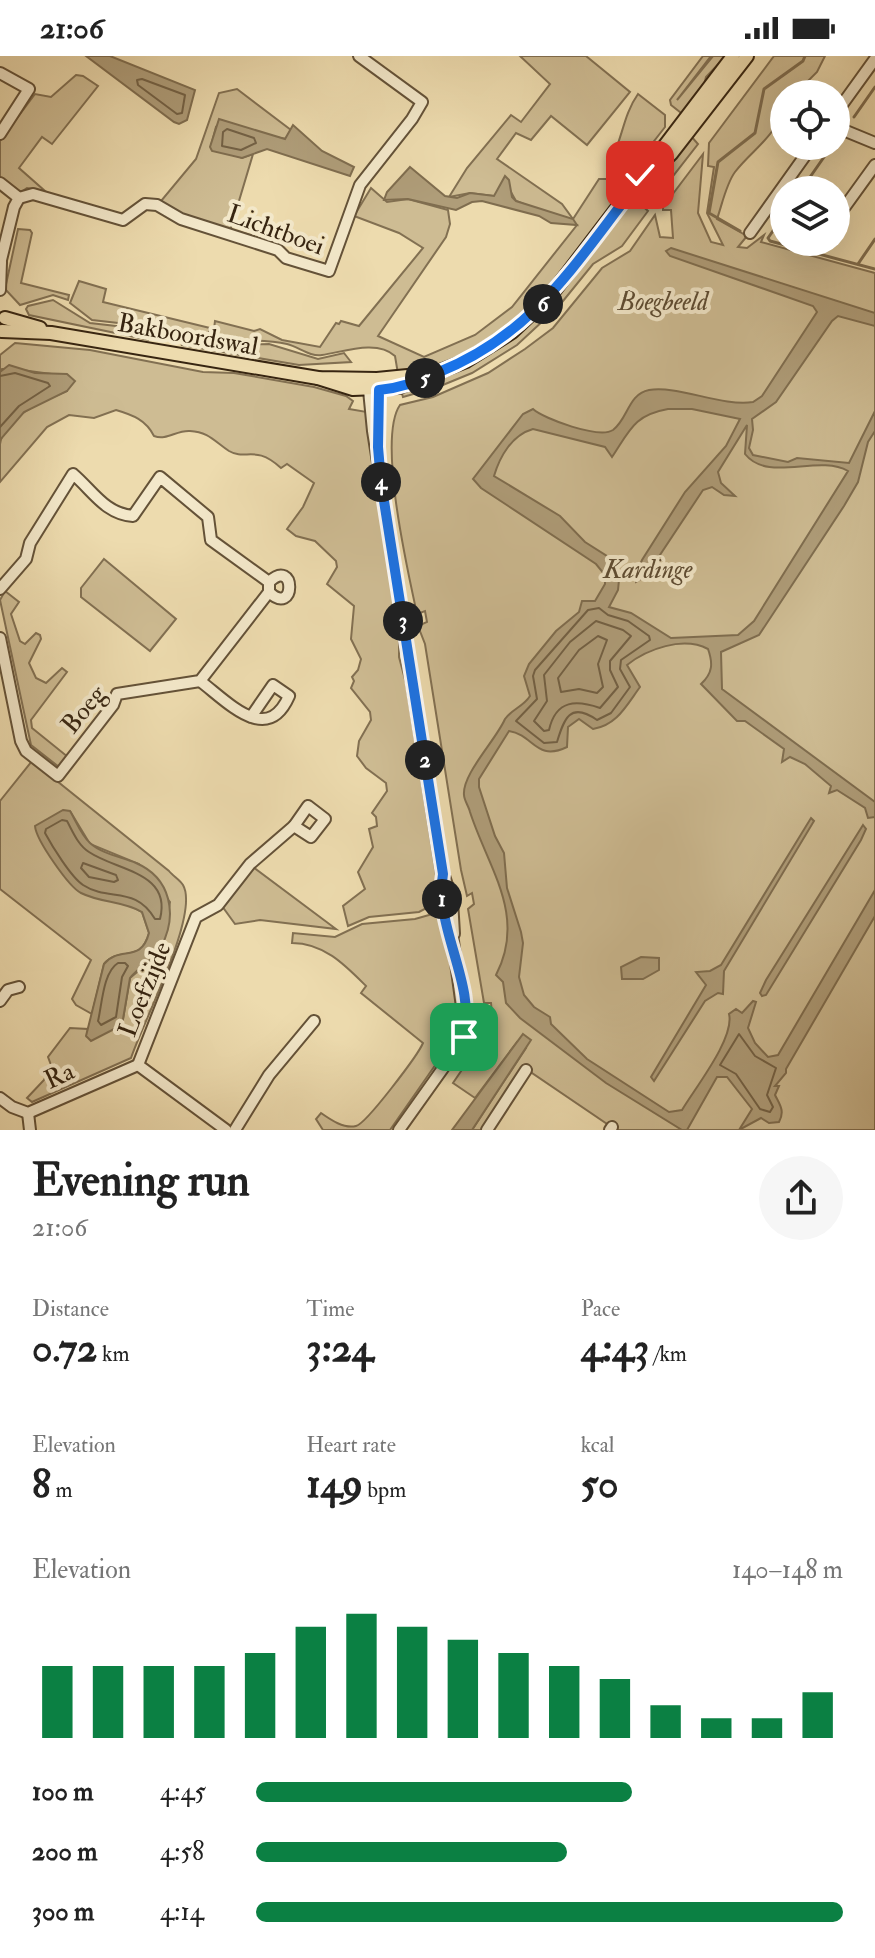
<!DOCTYPE html>
<html lang="en">
<head>
<meta charset="utf-8">
<style>
	body { margin:0; font-family:"IM FELL Double Pica",serif; background:#f6f6f6; color:#222; height:100vh; display:flex; flex-direction:column; font-size:30px; white-space:nowrap }
	* { box-sizing:border-box; margin:0 }
	p { font-size:26px; color:#767676 }
	.icon { flex:none; width:44px; height:44px; fill:none; stroke:currentColor; stroke-width:2; stroke-linecap:round; stroke-linejoin:round }
	.map { position:relative; height:1074px; overflow:hidden }
	.details { display:flex; flex-direction:column; background:#fff; flex:1 }
	.details>* { flex:none }
	.controls { position:absolute; left:770px; top:24px; display:grid; gap:16px }
	.controls a { display:grid; place-items:center; width:80px; height:80px; border-radius:50%; background:#fff; box-shadow:0 8px 32px #0002; font-size:40px }
	.pin { position:absolute; display:grid; place-items:center; width:68px; height:68px; color:#fff; margin:-34px; border-radius:16px; box-shadow:0 4px 12px #0006 }
	.km { position:absolute; width:40px; height:40px; margin:-20px; border-radius:50%; background:#222; color:#fff; font-size:22px; line-height:40px; text-align:center }
	.round { display:grid; place-items:center; flex:none; width:84px; height:84px; border-radius:42px; background:#f6f6f6 }
	.overview { display:flex; align-items:center; justify-content:space-between; height:136px; padding:0 32px }
	h1 { font-size:44px; font-weight:800; line-height:60px }
	.metrics { display:grid; grid-template-columns:repeat(3,1fr); gap:12px; height:136px; padding:8px 32px }
	.metrics div { display:grid; align-content:center }
	.metrics b { font-size:40px; font-weight:800 }
	.metrics small { font-size:22px; font-weight:400 }
	.metrics p { font-size:22px }
	.chart { height:224px; padding:16px 32px }
	.chart p { display:flex; justify-content:space-between }
	.chart svg { width:100%; height:144px; margin-top:8px; stroke:#0b8043; stroke-width:6 }
	ul { padding:0 32px; list-style:none; font-size:26px }
	li { display:grid; grid-template-columns:128px 96px 1fr; align-items:center; height:60px }
	li i { height:20px; border-radius:10px; background:#0b8043 }
	.status { display:flex; justify-content:space-between; align-items:center; height:56px; padding:0 40px; background:#fff; direction:ltr }
	.status svg { height:22px; fill:currentColor }
	.map>svg:first-child { display:block }
	.green { fill:#cebc93; stroke:#827052; stroke-width:2 }
	.water { fill:#af9d79; stroke:#7f6d4f; stroke-width:2; fill-rule:evenodd }
	.lines { fill:none; stroke-linecap:round; stroke-linejoin:round }
	.shore { stroke:#736145; stroke-width:2 }
	.stream { stroke:#7f6d4f; stroke-width:3 }
	.minor-casing { stroke:#645238; stroke-width:14 }
	.major-casing { stroke:#372511; stroke-width:16 }
	.minor { stroke:#f3e8ca; stroke-width:10 }
	.major { stroke:#eddbae; stroke-width:12 }
	.route-casing { stroke:#fff; stroke-width:16 }
	.route { stroke:#1a73e8; stroke-width:10 }
	.labels { text-anchor:middle; stroke-width:8; stroke-linejoin:round; paint-order:stroke }
	.street-label { font-size:26px; fill:#372511; stroke:#f3e8ca }
	.park-label { font-size:26px; font-style:italic; fill:#5d4b32; stroke:#f3e8ca }
</style>
</head>
<body>
<div class="status"><b>21:06</b><svg viewBox="0 0 49 12"><path d="M0 12V9h3v3zM5 12V6h3v6zM10 12V3h3v9zM15 12V0h3v12zM26 1h20v11H26zM47 4h2v5h-2z"/></svg></div>
<div class="map">
<svg width="875" height="1074" viewBox="0 0 875 1074">
	<rect width="100%" height="100%" fill="#eddbae"/>
	<filter id="stains"><feTurbulence type="fractalNoise" baseFrequency=".0025" numOctaves="4"/><feColorMatrix values="0 0 0 0 .2 0 0 0 0 .09 0 0 0 0 .02 0 0 0 .5 -.17"/></filter>
	<radialGradient id="worn" r=".72"><stop offset=".6" stop-color="#630" stop-opacity="0"/><stop offset="1" stop-color="#630" stop-opacity=".3"/></radialGradient>
	<g class="green">
		<path d="M520,0H586L630,36L587,89L551,60L531,84L516,77L497,103L562,148L573,163L599,123H608L620,136C615,152 598,167 587,181C536,249 488,306 398,318L395,300C377,283 343,296 322,299C310,301 299,291 287,288C262,282 238,287 213,281L215,265L254,275L260,273L282,284L320,291L336,267L339,268L341,265L359,270L423,192L399,177L354,160L371,132L387,146L408,143L448,154L450,168L446,181L378,280L424,301L475,279L512,251L577,169L516,145L507,129L494,140L470,137L449,141L467,112L511,59L521,66L550,28Z"/>
		<polygon points="703,0 711,0 677,44 713,0 726,0 706,21 702,37 685,60 671,49 670,44"/>
		<path d="M774,0H825L817,16L795,38H784C784,77 756,89 735,116C726,128 722,149 717,163L747,180L738,191L747,192L764,179L761,186L875,217V1074H616L523,1011L483,1074H472L526,992L517,986L475,1042L453,1027L483,983L485,956L492,957L491,947H484L468,853L474,848L472,837L467,840L461,814L425,588L418,570L427,566L425,555L417,558C408,516 377,382 400,349L433,341L488,317L525,293L553,272L602,212L630,195L655,159L660,181L673,182L671,154H663V151L703,98L698,157L711,186L723,189L707,157L714,111L708,110L709,87Z"/>
		<polygon points="76,19 83,20 98,30 52,88 42,81 19,112 45,135 27,132 21,136 0,121 0,85 35,38 51,41"/>
		<polygon points="237,33 291,74 286,83 216,71 211,90 242,102 253,98 230,175 187,162 161,145 196,103 219,37"/>
		<path d="M638,38L665,59V71L626,121L610,107C622,85 623,59 638,38Z"/>
		<polygon points="690,79 698,88 652,147 643,140 642,133"/>
		<path d="M637,145L648,155L622,190L593,208L559,250L517,289L472,317L438,331L403,341L401,334C518,303 560,236 630,147Z"/>
		<polygon points="18,173 30,174 32,177 21,227 69,239 68,244 53,239 20,249 5,233"/>
		<polygon points="79,225 106,233 103,246 210,272 208,280 182,285 150,281 127,268 92,264 70,247"/>
		<polygon points="53,244 90,267 125,271 149,284 29,259 26,253 28,250"/>
		<polygon points="208,283 235,289 269,288 318,303 344,297 351,306 299,309 181,289"/>
		<path d="M15,287L90,294L203,316L234,317L314,331L346,340L353,345L349,353L367,356L399,582V601L406,627L440,845L419,856L369,861L348,870L343,850L365,833L358,816L373,791L369,773L377,770L376,761L372,757L387,735L386,727L366,712L357,700L359,685L371,664L370,656L351,632L354,625L352,621L358,614L361,603L351,583L354,550L327,528L337,511L336,505L315,485L296,480L287,473L303,451L314,427L287,408L281,412C255,388 246,405 229,395C215,386 209,376 190,375C176,374 167,385 154,380C146,364 133,359 116,354L94,362L69,359L47,371L0,426C0,414 0,400 0,388C4,360 45,344 67,335V319C44,319 25,312 2,313L0,316V299Z"/>
		<polygon points="104,503 176,563 150,595 81,541 81,532"/>
		<polygon points="5,535 19,546 11,558 20,585 25,588 36,577 40,579 41,583 29,607 36,622 46,627 62,612 67,616 31,664 32,672 68,701 59,711 31,689 0,544"/>
		<path d="M32,705L169,815C173,820 180,824 183,829C200,858 142,968 131,1002L32,1046L27,1042L44,1024L51,1009L48,1001L70,972L88,973L87,980L122,969L130,922L155,901L162,891L170,846L139,808L90,788L70,755L91,840L131,850L142,856L149,877C140,909 120,889 104,908L92,958L76,949L72,943L91,904L0,833V745Z"/>
		<polygon points="253,811 336,873 260,864 235,868 222,850"/>
		<path d="M443,855L461,954L459,975L390,1074H323L316,1063L321,1057C331,1064 344,1073 356,1070C366,1068 418,999 423,987L361,937L366,930C345,909 324,887 292,887L293,877L335,881L362,868L415,863Z"/>
	</g>
	<g class="water">
		<polygon points="86,0 110,0 195,34 187,64 179,68 174,66"/>
		<polygon points="219,63 285,83 293,69 322,95 354,111 350,120 267,93 242,102 212,95 210,91"/>
		<polygon points="410,111 445,140 457,142 470,137 494,140 505,120 509,124 512,141 516,145 573,163 577,169 551,167 539,160 482,145 472,146 456,154 408,143 384,144 387,136"/>
		<path d="M671,192L875,257V270L838,260L832,265L776,346L752,363L753,374L749,392L753,399L788,406L797,402L849,407L875,355V375L868,386L858,426L844,450L759,579L721,596L722,633L875,746V761L868,762L865,752L837,734L829,737L831,730L805,708L790,701L782,706L784,693L745,665H737L701,628C713,617 713,607 708,593C683,580 647,593 627,609L640,631C626,650 617,669 593,673L579,663L568,671L567,691C536,706 534,679 509,675L479,723V731L495,780L504,797L507,832L521,876L523,887L519,921L524,939L534,951L550,961L551,968L587,1003L669,1056L682,1054C695,1032 735,982 729,958L736,953L742,957L753,945L756,946L748,972L755,987L768,1001L778,999L875,834V860L786,1013V1017L775,1030H779L775,1039C780,1049 785,1055 779,1066L769,1067L761,1062L739,1074L752,1053L727,1021H717L687,1074H682L606,1027L520,962L506,947L503,926L496,919C527,859 488,812 470,756C469,751 464,744 464,739C462,718 496,684 505,663C512,653 523,651 530,640L524,620L529,608L556,575L579,556L582,545H595L605,528V519L596,508L481,432L473,423L523,358L533,353C544,363 599,383 613,374C628,363 628,338 649,334C678,329 722,351 753,346L762,340L817,256L813,250L670,200L666,195ZM668,353H692L740,363L726,390L685,436L642,504L635,520L636,526L646,520L703,434L712,431L724,439L735,440L721,427L718,416L747,369L745,398C768,427 818,398 848,415L754,565L738,579L671,582L631,557L609,551L618,534L619,524L610,502L585,486L560,460L494,420C500,400 512,379 533,373L605,391L612,401C630,374 634,359 668,353Z"/>
		<polygon points="9,309 35,317 67,318 75,325 67,335 24,356 0,384 0,316"/>
		<path d="M63,754L70,755C76,765 81,779 90,787C102,798 122,801 136,807C171,822 178,859 161,891C154,905 139,910 130,922L122,969L91,985L86,980L104,908C120,889 141,908 149,877L142,856C123,845 101,847 81,837C69,831 36,784 35,770Z"/>
		<polygon points="811,762 814,765 724,915 723,938 718,937 705,945 654,1025 651,1021 706,929 696,916 710,915 721,909"/>
		<polygon points="863,769 866,773 861,784 766,939 762,940 760,937 766,924"/>
		<polygon points="641,901 659,902 659,914 643,923 622,923 621,911"/>
		<polygon points="523,978 531,984 472,1074 452,1074"/>
	</g>
	<g class="lines">
		<g class="shore">
			<polygon points="142,23 185,39 182,57 177,58 138,29 137,24"/>
			<polygon points="227,73 254,82 256,87 241,94 222,90 223,76"/>
			<polyline points="0,320 15,317 48,327 50,330 19,350 0,371"/>
			<path d="M599,552L608,559L628,565L649,580L650,584L621,604L620,613L630,631L611,657L597,664C570,645 564,663 557,686L544,687L516,665L537,643L533,620L535,614L588,554Z"/>
			<path d="M596,565L623,574L631,580L610,605V614L618,631L600,652C577,644 556,643 549,674L544,675L534,665L547,645L544,619L570,586Z"/>
			<polygon points="598,580 607,584 598,608 603,631 597,637 579,633 561,636 558,622 579,594"/>
			<path d="M62,764L67,765C73,776 78,789 89,796C117,815 172,816 160,863H155C135,829 109,846 83,829C71,821 52,790 45,777L46,773Z"/>
			<polygon points="83,807 116,819 118,824 114,826 89,821 81,812"/>
			<path d="M118,907H125L128,910L122,921L116,961L101,969L98,965C102,949 103,916 118,907Z"/>
			<polygon points="739,978 755,1000 776,1012 767,1039 773,1051 770,1056 760,1053 736,1018 720,1009"/>
		</g>
		<g class="stream">
			<polyline points="854,61 875,31"/>
			<polyline points="801,134 831,91"/>
			<polyline points="784,159 768,182 770,185 875,213"/>
			<polyline points="740,175 709,157 718,106 755,77 764,33 803,5 805,0"/>
			<polyline points="858,208 875,183"/>
		</g>
		<g class="minor-casing">
			<g id="minor">
				<polyline points="0,17 29,33 0,78"/>
				<polyline points="836,57 875,3"/>
				<polyline points="836,71 875,87"/>
				<polyline points="0,127 19,142"/>
				<polyline points="836,163 875,109"/>
				<polyline points="750,177 812,90"/>
				<polyline points="817,190 820,186"/>
				<polyline points="0,208 14,151 19,142 33,138 123,164 145,148 157,149 181,163 278,194 286,202 329,215 360,129 412,63 422,46 359,0"/>
				<polyline points="0,234 1,206"/>
				<polyline points="378,391 379,334 373,323 369,334 373,375 443,818 443,848 453,885 465,973 461,987 399,1074"/>
				<path d="M0,533L26,503L30,487L73,418C92,434 105,458 133,460L160,421L208,461L211,484L269,526V536C296,562 296,500 269,526"/>
				<polyline points="0,582 21,685 26,695 58,720 113,649 117,638 200,625 269,536"/>
				<path d="M200,625C228,646 267,690 289,640L273,629L251,661"/>
				<polygon points="308,750 325,763 311,781 294,770"/>
				<polyline points="444,820 452,844 454,878"/>
				<polyline points="0,945 8,934 19,931"/>
				<polyline points="0,1042 12,1051 28,1057 138,1009"/>
				<polyline points="28,1057 30,1074"/>
				<polyline points="226,1074 138,1009 196,861 218,849 250,808 294,770"/>
				<polyline points="235,1074 269,1019 314,965"/>
				<polyline points="487,1074 526,1014"/>
				<polyline points="610,1074 612,1071"/>
			</g>
		</g>
		<g class="major-casing">
			<g id="major">
				<polyline points="636,132 671,98 747,0"/>
				<polyline points="5,262 40,272"/>
				<polyline points="2,275 51,277 318,322 377,323 428,318"/>
				<polyline points="318,322 353,333 399,331 466,305 512,276 551,239 733,0"/>
			</g>
		</g>
		<use href="#minor" class="minor"/>
		<use href="#major" class="major"/>
	</g>
	<g class="lines">
		<g class="route-casing">
			<path id="route" d="M464,981C476,926 434,872 443,818L381,426L378,391L379,334C401,332 417,325 437,317C532,279 571,213 631,136L640,119"/>
		</g>
		<use href="#route" class="route"/>
	</g>
	<g class="labels">
		<g class="street-label">
			<text transform="translate(276 173) rotate(20)" y="9">Lichtboei</text>
			<text transform="translate(188 278) rotate(10)" y="9">Bakboordswal</text>
			<text transform="translate(83 653) rotate(-51)" y="9">Boeg</text>
			<text transform="translate(144 933) rotate(-68)" y="9">Loefzijde</text>
			<text transform="translate(59 1019) rotate(-24)" y="9">Ra</text>
		</g>
		<g class="park-label">
			<text x="663" y="254">Boegbeeld</text>
			<text x="648" y="522">Kardinge</text>
		</g>
	</g>
	<rect width="100%" height="100%" filter="url(#stains)"/>
	<rect width="100%" height="100%" fill="url(#worn)"/>
</svg>
<div class="controls">
<a><svg class="icon" aria-label="locate" viewBox="0 0 24 24"><circle cx="12" cy="12" r="6"/><path d="M12 2v4M12 18v4M2 12h4M18 12h4"/></svg></a>
<a><svg class="icon" aria-label="layers" viewBox="0 0 24 24"><path d="M12 4l9 5-9 5-9-5zM3 14l9 5 9-5"/></svg></a>
</div>
<div class="pin" style="left:464px;top:981px;background:#1e9e55"><svg class="icon" aria-label="arrive" viewBox="0 0 24 24"><path d="M6 21V4h12l-3 4 3 4H6"/></svg></div>
<div class="pin" style="left:640px;top:119px;background:#d93025"><svg class="icon" aria-label="check" viewBox="0 0 24 24"><path d="M5 12l5 5 9-10"/></svg></div>
<b class="km" style="left:442px;top:843px">1</b>
<b class="km" style="left:425px;top:704px">2</b>
<b class="km" style="left:403px;top:565px">3</b>
<b class="km" style="left:381px;top:426px">4</b>
<b class="km" style="left:425px;top:322px">5</b>
<b class="km" style="left:543px;top:248px">6</b>
</div>
<section class="details">
<div class="overview"><div><h1>Evening run</h1><p>21:06</p></div><a class="round"><svg class="icon" aria-label="share" viewBox="0 0 24 24"><path d="M12 15V3M7 8l5-5 5 5M5 13v7h14v-7"/></svg></a></div>
<div class="metrics">
<div><p>Distance</p><b>0.72<small> km</small></b></div>
<div><p>Time</p><b>3:24</b></div>
<div><p>Pace</p><b>4:43<small> /km</small></b></div>
</div>
<div class="metrics">
<div><p>Elevation</p><b>8<small> m</small></b></div>
<div><p>Heart rate</p><b>149<small> bpm</small></b></div>
<div><p>kcal</p><b>50</b></div>
</div>
<div class="chart"><p><span>Elevation</span>140–148 m</p>
<svg viewBox="0 0 160 44" preserveAspectRatio="none"><path d="M5 44V22M15 44V22M25 44V22M35 44V22M45 44V18M55 44V10M65 44V6M75 44V10M85 44V14M95 44V18M105 44V22M115 44V26M125 44V34M135 44V38M145 44V38M155 44V30"/></svg>
</div>
<ul>
<li><b>100 m</b>4:45<i style="width:64%"></i></li>
<li><b>200 m</b>4:58<i style="width:53%"></i></li>
<li><b>300 m</b>4:14<i style="width:100%"></i></li>
</ul>
</section>
</body>
</html>
